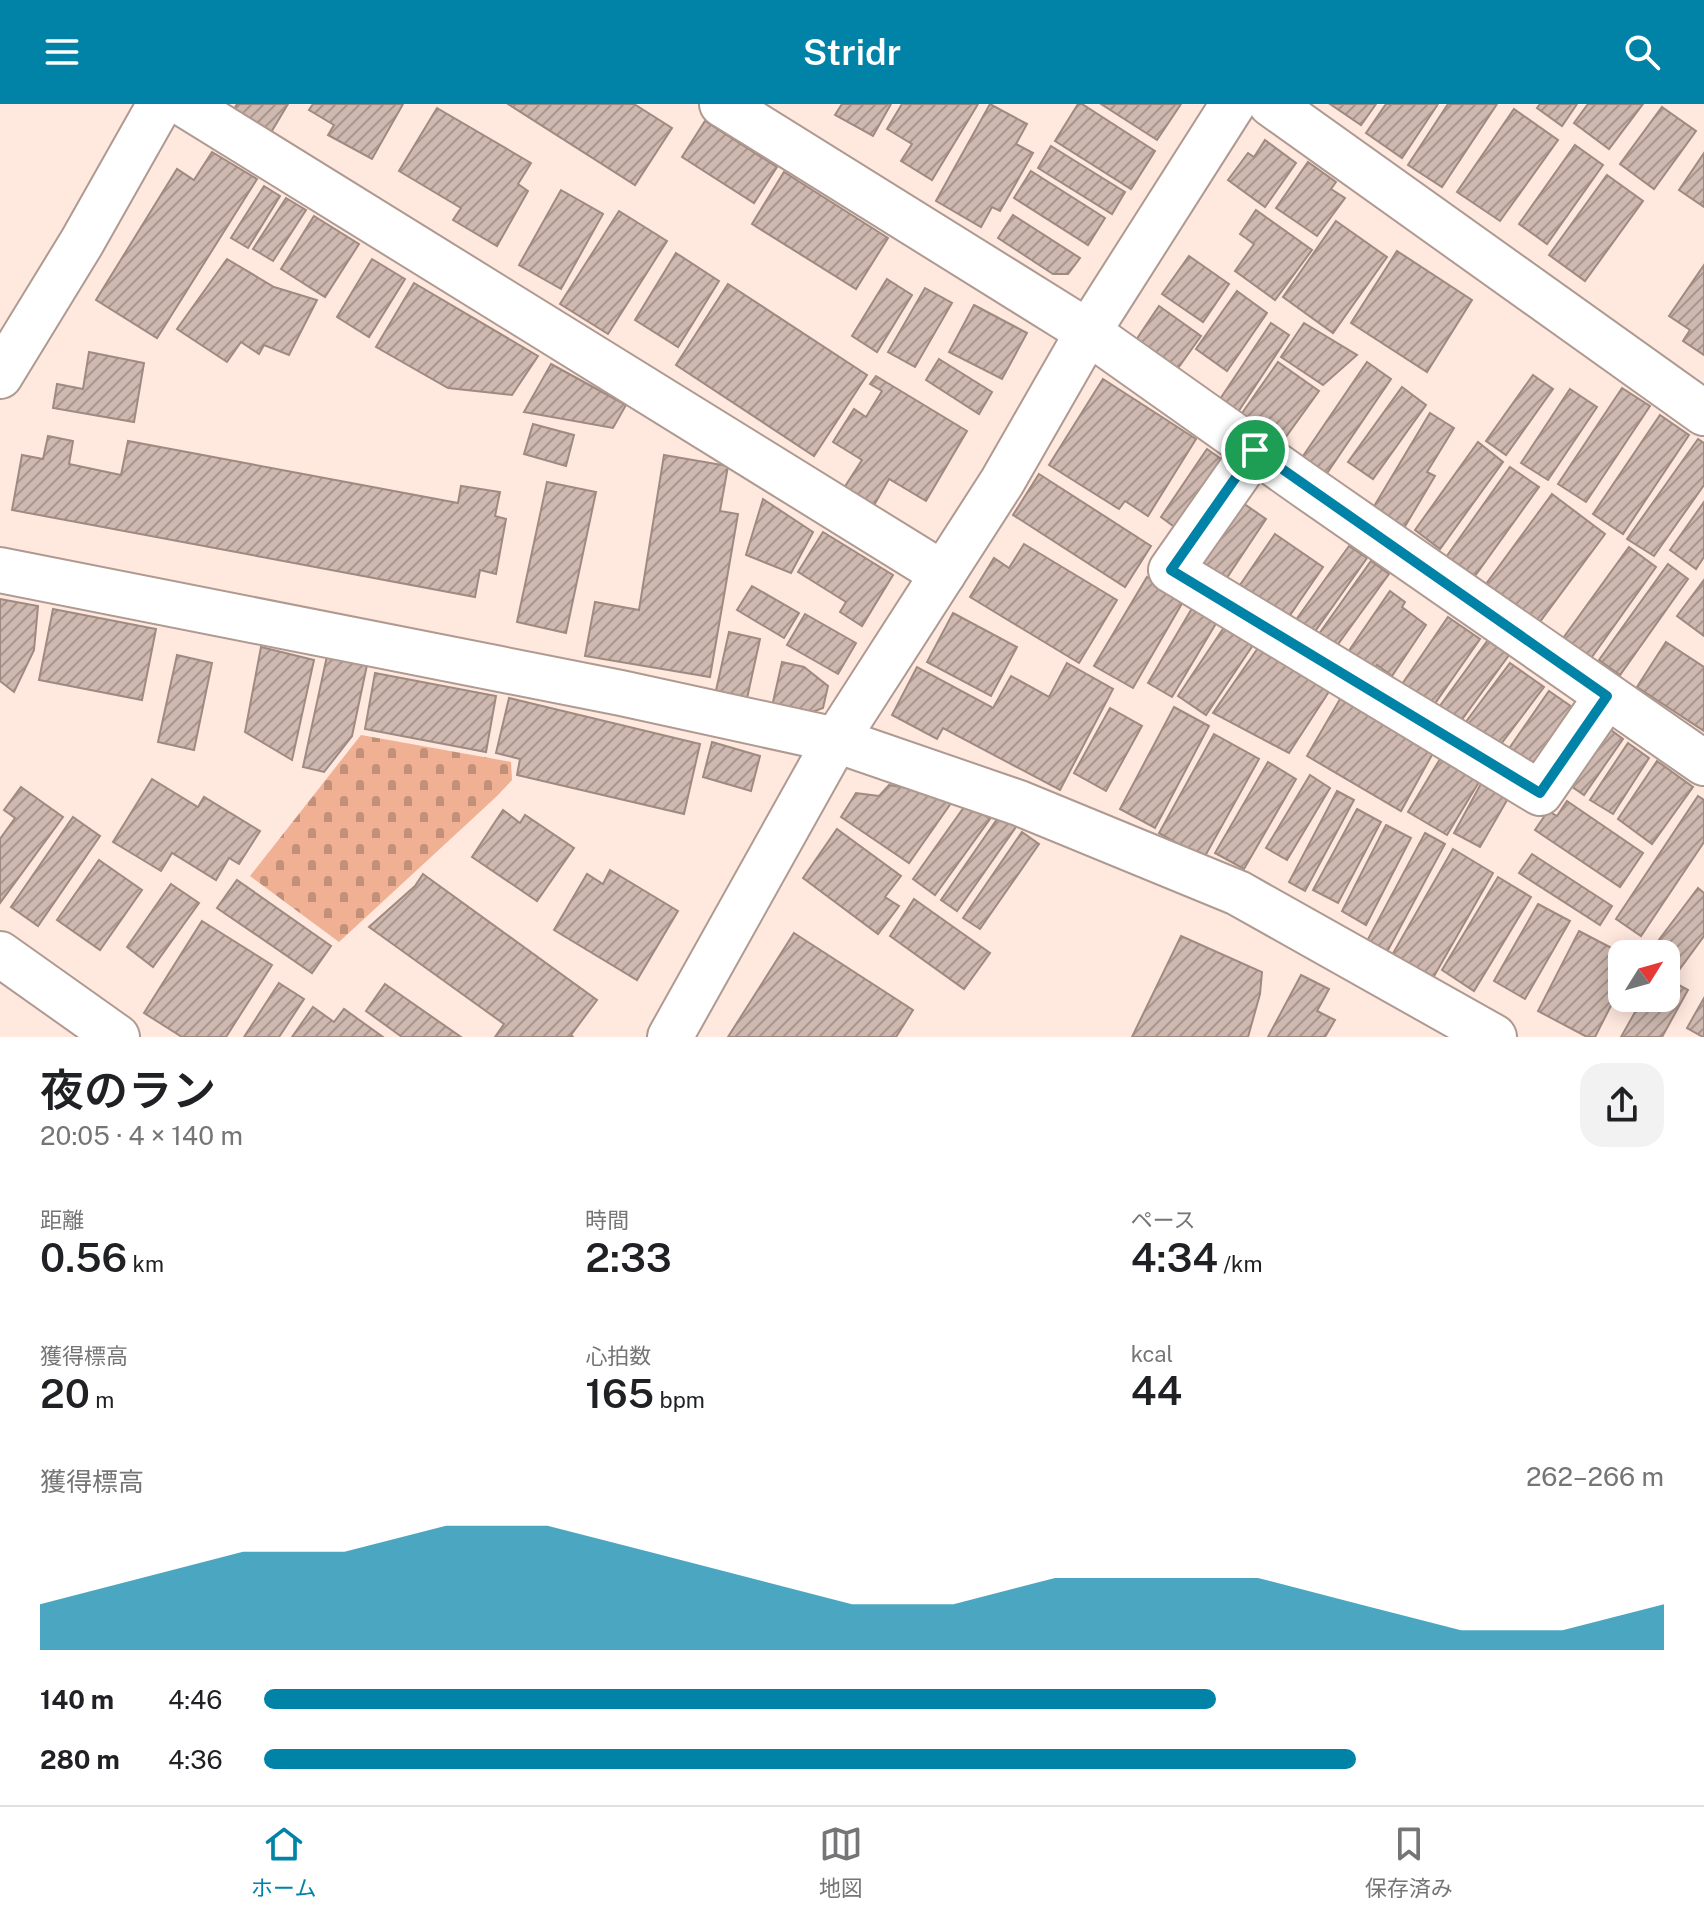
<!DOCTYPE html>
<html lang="ja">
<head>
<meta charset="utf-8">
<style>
	body { margin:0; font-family:"Public Sans","Noto Sans JP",sans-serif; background:#f2f2f2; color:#202124; height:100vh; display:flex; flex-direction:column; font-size:30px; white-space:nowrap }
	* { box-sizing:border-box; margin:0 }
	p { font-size:26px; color:#757577 }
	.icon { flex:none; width:44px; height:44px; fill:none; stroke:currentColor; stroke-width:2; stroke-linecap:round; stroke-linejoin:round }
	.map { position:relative; height:933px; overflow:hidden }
	.details { display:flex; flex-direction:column; background:#fff; flex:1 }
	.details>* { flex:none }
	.needle { width:52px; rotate:53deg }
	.fabs { position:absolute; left:1608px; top:836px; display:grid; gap:16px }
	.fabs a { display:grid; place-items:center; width:72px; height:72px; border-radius:16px; background:#fff; box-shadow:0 4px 20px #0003; font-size:40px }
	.pin { position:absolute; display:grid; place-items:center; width:68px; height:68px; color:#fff; margin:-34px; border:4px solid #fff; border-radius:50%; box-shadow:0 2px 8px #0007 }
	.round { display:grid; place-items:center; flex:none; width:84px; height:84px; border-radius:24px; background:#f2f2f2 }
	.overview { display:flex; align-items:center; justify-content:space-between; height:136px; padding:0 40px }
	h1 { font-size:44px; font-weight:600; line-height:60px }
	.figures { display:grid; grid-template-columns:repeat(3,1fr); gap:12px; height:136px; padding:8px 40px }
	.figures div { display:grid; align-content:center }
	.figures b { font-size:40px; font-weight:600 }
	.figures small { font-size:22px; font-weight:400 }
	.figures p { font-size:22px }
	.chart { height:224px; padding:16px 40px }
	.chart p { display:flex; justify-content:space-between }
	.chart svg { width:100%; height:144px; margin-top:8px; fill:#0083a7; opacity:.7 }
	ul { padding:0 40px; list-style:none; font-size:26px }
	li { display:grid; grid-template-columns:128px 96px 1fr; align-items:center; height:60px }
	li i { height:20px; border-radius:10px; background:#0083a7 }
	header { display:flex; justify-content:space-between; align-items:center; height:104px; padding:0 40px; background:#0083a7; color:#fff; font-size:36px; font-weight:600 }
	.dock { display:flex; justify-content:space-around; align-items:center; height:112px; border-top:2px solid #e0e0e0; background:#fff; font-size:22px; color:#757577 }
	.dock a { display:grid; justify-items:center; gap:4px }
	.dock .active { color:#0083a7 }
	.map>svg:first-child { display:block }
	.cemetery { fill:url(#cemetery-stones) }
	.building { fill:url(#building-hatch); stroke:#9f8a81; stroke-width:2 }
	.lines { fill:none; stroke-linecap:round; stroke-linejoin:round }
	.minor-casing { stroke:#af9a91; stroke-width:48 }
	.minor { stroke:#fff; stroke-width:44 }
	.route-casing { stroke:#fff; stroke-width:16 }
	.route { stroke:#0083a7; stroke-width:10 }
</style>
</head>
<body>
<header><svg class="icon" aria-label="menu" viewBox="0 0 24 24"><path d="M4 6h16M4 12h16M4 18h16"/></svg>Stridr<svg class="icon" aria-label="search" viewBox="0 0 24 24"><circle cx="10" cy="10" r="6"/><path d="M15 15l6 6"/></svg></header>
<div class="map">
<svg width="1704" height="933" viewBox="0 0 1704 933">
	<defs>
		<pattern id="cemetery-stones" width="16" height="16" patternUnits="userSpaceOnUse" patternTransform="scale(2)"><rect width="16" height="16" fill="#efb094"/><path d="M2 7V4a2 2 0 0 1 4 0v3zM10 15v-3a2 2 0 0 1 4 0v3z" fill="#c28f79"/></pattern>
		<pattern id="building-hatch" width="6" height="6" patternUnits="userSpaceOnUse" patternTransform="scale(2)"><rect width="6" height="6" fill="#ceb8af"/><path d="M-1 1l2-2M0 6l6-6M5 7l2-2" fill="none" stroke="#a8968e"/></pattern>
	</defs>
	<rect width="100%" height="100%" fill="#ffe8de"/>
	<polygon class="cemetery" points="361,631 511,658 512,676 496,693 339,838 250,772"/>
	<g class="building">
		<polygon points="237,0 288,0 270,30 233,7"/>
		<polygon points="313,0 403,0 372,55 328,31 334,21 309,6"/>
		<polygon points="508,0 634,0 672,24 635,81"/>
		<polygon points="842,0 891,0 873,32 835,11"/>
		<polygon points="902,0 978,0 932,76 901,57 912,40 887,25"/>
		<polygon points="990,0 1027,20 1016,40 1033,49 1000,107 992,103 981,123 936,97"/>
		<polygon points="1078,0 1082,0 1155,47 1131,85 1055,37"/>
		<polygon points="1101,0 1181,0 1157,36"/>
		<polygon points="1330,0 1376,0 1361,21"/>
		<polygon points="1386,0 1438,0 1402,54 1366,29"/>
		<polygon points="1448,0 1497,0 1442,83 1408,61"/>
		<polygon points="1540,0 1577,0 1562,22 1537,4"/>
		<polygon points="1588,0 1643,0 1609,45 1574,19"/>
		<polygon points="1662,3 1696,27 1654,85 1620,60"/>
		<polygon points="437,4 531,59 518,80 528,87 497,142 453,116 461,104 399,67"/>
		<polygon points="1514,5 1558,36 1500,117 1457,88"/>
		<polygon points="705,17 777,63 754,99 682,53"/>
		<polygon points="1265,36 1296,59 1265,103 1228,76 1248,49 1254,53"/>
		<polygon points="1575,41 1603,61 1547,140 1519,120"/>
		<polygon points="1051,42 1125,88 1112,110 1038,64"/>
		<polygon points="212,48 257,75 157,234 96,196 177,65 194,76"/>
		<polygon points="1704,49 1704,103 1679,86"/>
		<polygon points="1308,58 1336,78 1331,85 1345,94 1317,132 1276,104"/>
		<polygon points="1031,67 1105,114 1088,141 1014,94"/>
		<polygon points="784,68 888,134 856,185 752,120"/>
		<polygon points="1607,71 1643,97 1585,177 1549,151"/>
		<polygon points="264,82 280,92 248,144 231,134"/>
		<polygon points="561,86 603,110 561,185 519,161"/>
		<polygon points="286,94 306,106 273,157 253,145"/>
		<polygon points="1256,106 1312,146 1275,196 1235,167 1254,140 1240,130"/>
		<polygon points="619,107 667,137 608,230 560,200"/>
		<polygon points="1013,111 1080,154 1068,170 1053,170 998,134"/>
		<polygon points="314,112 359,140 325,193 281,165"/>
		<polygon points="1336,117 1387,153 1333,229 1283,193"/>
		<polygon points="1397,147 1472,196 1427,268 1351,219"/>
		<polygon points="676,149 719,177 678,243 635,216"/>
		<polygon points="1189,152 1229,180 1203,218 1162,190"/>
		<polygon points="227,155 274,183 317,196 289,251 264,241 259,250 241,238 227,258 177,225"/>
		<polygon points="372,155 405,175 369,233 337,213"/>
		<polygon points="1704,161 1704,251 1683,237 1690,226 1669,212"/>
		<polygon points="887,175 912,191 877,248 852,232"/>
		<polygon points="414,179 538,252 512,291 448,284 376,243"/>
		<polygon points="728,180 867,271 814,352 676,261"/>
		<polygon points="925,184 952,199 915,263 888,248"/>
		<polygon points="1237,187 1267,209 1227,267 1196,245"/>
		<polygon points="974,201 1027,229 1002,275 949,248"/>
		<polygon points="1159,202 1201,232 1173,271 1132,242"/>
		<polygon points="1271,219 1289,231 1236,311 1218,298"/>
		<polygon points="1304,219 1357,251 1323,281 1281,253"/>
		<polygon points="89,248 144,259 134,318 53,304 57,280 83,285"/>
		<polygon points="939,255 992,288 979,310 926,276"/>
		<polygon points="1278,258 1319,287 1280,341 1240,312"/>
		<polygon points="1367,258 1391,275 1323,375 1299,358"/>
		<polygon points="551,260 626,301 613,324 524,308"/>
		<polygon points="1533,271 1553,285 1506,351 1486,337"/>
		<polygon points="876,272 967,327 926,397 889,375 873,403 844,384 862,356 833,338 854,305 866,313 882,287 870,280"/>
		<polygon points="1103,275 1196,335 1148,412 1125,397 1119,405 1049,361"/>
		<polygon points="1402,283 1426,301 1373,375 1348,358"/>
		<polygon points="1622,284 1650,302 1586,398 1558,380"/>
		<polygon points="1570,285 1597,303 1548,376 1521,359"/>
		<polygon points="1430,309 1454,324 1427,368 1435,372 1401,429 1370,409"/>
		<polygon points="1660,311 1689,331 1623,430 1593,410"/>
		<polygon points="533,320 574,331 566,362 524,350"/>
		<polygon points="48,332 73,337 69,360 121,371 128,337 458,399 461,382 500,388 495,412 506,415 496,470 480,466 475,493 12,406 22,351 43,355"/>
		<polygon points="1698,335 1704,339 1704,381 1654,452 1627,435"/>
		<polygon points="1478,338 1503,358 1440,445 1415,426"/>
		<polygon points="1207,345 1227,359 1180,427 1161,413"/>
		<polygon points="664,351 728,362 720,407 738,410 710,573 585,552 595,498 639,506"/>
		<polygon points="1510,363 1539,383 1472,476 1444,456"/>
		<polygon points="1039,370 1151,442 1125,483 1013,411"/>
		<polygon points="547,378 596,388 566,529 517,518"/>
		<polygon points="1552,390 1605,430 1539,519 1486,480"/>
		<polygon points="763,395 813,428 791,469 746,451"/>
		<polygon points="1240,397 1266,415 1226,475 1200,458"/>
		<polygon points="1704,398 1704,453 1696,465 1670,446"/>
		<polygon points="823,428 893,471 862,522 840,508 846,498 798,468"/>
		<polygon points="1275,430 1323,463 1288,514 1240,481"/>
		<polygon points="1024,440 1117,496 1079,559 970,493 994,454 1009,464"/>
		<polygon points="1349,442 1367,454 1311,533 1293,520"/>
		<polygon points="1629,443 1656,463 1589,557 1561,537"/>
		<polygon points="1371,457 1389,470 1333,547 1316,534"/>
		<polygon points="1668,460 1688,475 1620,571 1599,556"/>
		<polygon points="1147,473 1184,496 1133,584 1094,562"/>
		<polygon points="1704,476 1704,532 1677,512"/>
		<polygon points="752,482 799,509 784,534 737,506"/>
		<polygon points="1390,487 1405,498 1402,503 1426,521 1392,572 1377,561 1372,568 1346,551"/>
		<polygon points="0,495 38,502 34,546 14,588 0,577"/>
		<polygon points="1194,501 1218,516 1172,593 1148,579"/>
		<polygon points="53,505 156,525 142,596 39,576"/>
		<polygon points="953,509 1017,543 991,592 927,558"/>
		<polygon points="805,510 856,539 838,570 787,541"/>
		<polygon points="1448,513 1480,535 1429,608 1398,586"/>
		<polygon points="1227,519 1255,538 1206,611 1178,592"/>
		<polygon points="729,528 760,535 746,599 715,591"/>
		<polygon points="1488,536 1509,551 1455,625 1434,610"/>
		<polygon points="1666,538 1704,563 1704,627 1637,583"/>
		<polygon points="1260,541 1330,586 1289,649 1213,609"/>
		<polygon points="261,543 314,556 292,656 245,628"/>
		<polygon points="177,551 212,559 194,646 158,638"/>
		<polygon points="327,552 367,561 352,632 324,668 303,663"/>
		<polygon points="782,558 804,563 828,582 823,604 799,613 771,607"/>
		<polygon points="1067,559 1113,585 1060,686 943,624 937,635 892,611 917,563 993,604 1011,572 1049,593"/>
		<polygon points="1510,559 1544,583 1495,648 1462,623"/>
		<polygon points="375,569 496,592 486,648 365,625"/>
		<polygon points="1549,587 1575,605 1533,663 1508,646"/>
		<polygon points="509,594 700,640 684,710 517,671 520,655 496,649"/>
		<polygon points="1340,595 1433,649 1401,707 1307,652"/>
		<polygon points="1174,603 1209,622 1155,724 1120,705"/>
		<polygon points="1110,604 1142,622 1106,687 1074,669"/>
		<polygon points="1607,623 1623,635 1584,691 1568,680"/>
		<polygon points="1214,630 1259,655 1204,754 1159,729"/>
		<polygon points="712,638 760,652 751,687 703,673"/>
		<polygon points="1628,639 1649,654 1613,710 1590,696"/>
		<polygon points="1440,655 1479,678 1447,731 1408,708"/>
		<polygon points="1657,657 1693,683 1652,740 1618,715"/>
		<polygon points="1268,658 1296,675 1244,765 1215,749"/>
		<polygon points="1310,671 1330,684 1287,756 1266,744"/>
		<polygon points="152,675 198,703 204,693 260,727 239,760 229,754 216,776 172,749 161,767 113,738"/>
		<polygon points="1483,676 1510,691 1480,743 1454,729"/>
		<polygon points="889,681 956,692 909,759 841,713 856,689 879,692"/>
		<polygon points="21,683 63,713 0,799 0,735 15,714 4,706"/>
		<polygon points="1337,687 1354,696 1305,787 1289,778"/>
		<polygon points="1698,692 1704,696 1704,738 1641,832 1616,815"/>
		<polygon points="1567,697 1643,749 1620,783 1535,726 1548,707 1557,712"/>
		<polygon points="967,699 990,715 935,791 913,775"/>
		<polygon points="1357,705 1381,718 1338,799 1313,786"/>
		<polygon points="503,706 520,719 525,711 574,744 537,797 472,753"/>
		<polygon points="1000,711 1016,723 957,807 941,796"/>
		<polygon points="73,713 100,732 38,822 11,803"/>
		<polygon points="1386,721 1411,734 1366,821 1342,807"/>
		<polygon points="837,725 901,772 885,793 899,802 878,830 803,774"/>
		<polygon points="1022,728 1039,740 980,825 963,814"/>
		<polygon points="1425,729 1445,740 1387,848 1367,837"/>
		<polygon points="1453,745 1493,769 1433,874 1392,851"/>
		<polygon points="1532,750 1612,802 1600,821 1519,769"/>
		<polygon points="99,756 142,786 100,846 57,816"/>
		<polygon points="610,766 678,807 637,876 554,826 587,770 603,780"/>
		<polygon points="423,770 597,896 571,931 573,933 495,933 504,920 369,823 415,782"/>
		<polygon points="1498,773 1531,793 1474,887 1442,866"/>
		<polygon points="237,776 331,842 312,869 217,804"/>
		<polygon points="171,780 199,799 153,863 127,843"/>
		<polygon points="1698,784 1704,789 1704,832 1679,866 1666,856 1666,850 1658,850 1652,845"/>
		<polygon points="914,795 990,849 964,885 890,832"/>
		<polygon points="1538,800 1570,817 1525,895 1494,877"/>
		<polygon points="202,817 272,861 226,933 182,933 144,909"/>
		<polygon points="1579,827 1623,850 1622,850 1622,880 1595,933 1587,933 1538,907"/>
		<polygon points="794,829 913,906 896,933 728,933"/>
		<polygon points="1181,832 1262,868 1260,890 1248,933 1132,933"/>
		<polygon points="1301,871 1329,885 1317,907 1335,916 1325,933 1268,933"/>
		<polygon points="1666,874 1688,886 1662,933 1621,933 1643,894 1666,894"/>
		<polygon points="279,879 304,895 279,933 244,933"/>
		<polygon points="385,880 461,933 402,933 366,907"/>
		<polygon points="1704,894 1704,933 1703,933 1687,924"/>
		<polygon points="313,903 334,918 344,905 383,933 292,933"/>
	</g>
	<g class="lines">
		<g class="minor-casing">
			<g id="minor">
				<polyline points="184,0 943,470"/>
				<polyline points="722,0 1088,228 1304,381 1704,659"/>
				<polyline points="1271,0 1704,309"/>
				<polyline points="0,272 82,138 160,0"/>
				<polyline points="1255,346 1171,466 1540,689 1607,592"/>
				<polyline points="0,466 621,589 836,636 1019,699 1238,789 1494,933"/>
				<polyline points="0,850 117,933"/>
				<polyline points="670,933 836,636 1002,378 1088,228 1233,0"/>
			</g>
		</g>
		<use href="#minor" class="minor"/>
	</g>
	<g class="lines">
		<g class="route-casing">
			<polygon id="route" points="1255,346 1607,592 1540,689 1171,466"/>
		</g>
		<use href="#route" class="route"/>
	</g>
</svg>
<div class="fabs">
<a><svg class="needle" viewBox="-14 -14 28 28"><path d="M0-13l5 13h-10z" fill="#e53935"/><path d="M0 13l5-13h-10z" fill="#757577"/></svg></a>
</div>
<div class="pin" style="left:1255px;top:346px;background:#1e9e55"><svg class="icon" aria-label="arrive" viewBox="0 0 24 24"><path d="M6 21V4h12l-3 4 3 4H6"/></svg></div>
</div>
<section class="details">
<div class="overview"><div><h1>夜のラン</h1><p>20:05 · 4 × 140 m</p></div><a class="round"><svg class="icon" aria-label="share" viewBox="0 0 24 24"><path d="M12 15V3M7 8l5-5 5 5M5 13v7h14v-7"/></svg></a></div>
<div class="figures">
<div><p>距離</p><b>0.56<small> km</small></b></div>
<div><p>時間</p><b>2:33</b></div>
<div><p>ペース</p><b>4:34<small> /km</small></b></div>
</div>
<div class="figures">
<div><p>獲得標高</p><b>20<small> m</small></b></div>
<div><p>心拍数</p><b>165<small> bpm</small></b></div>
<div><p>kcal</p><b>44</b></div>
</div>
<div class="chart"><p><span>獲得標高</span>262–266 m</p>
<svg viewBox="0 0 160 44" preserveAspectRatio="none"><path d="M0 44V30L10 22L20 14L30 14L40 6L50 6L60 14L70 22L80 30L90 30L100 22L110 22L120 22L130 30L140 38L150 38L160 30V44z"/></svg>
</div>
<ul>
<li><b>140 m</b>4:46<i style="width:68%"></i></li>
<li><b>280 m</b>4:36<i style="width:78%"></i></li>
</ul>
</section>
<nav class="dock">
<a class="active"><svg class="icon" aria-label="home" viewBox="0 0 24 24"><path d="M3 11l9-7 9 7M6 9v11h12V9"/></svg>ホーム</a>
<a><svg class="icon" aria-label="map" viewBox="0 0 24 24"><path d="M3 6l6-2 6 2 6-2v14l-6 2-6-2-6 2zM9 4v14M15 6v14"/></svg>地図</a>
<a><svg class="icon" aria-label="saved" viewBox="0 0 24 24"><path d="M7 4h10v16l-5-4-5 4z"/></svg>保存済み</a>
</nav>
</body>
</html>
